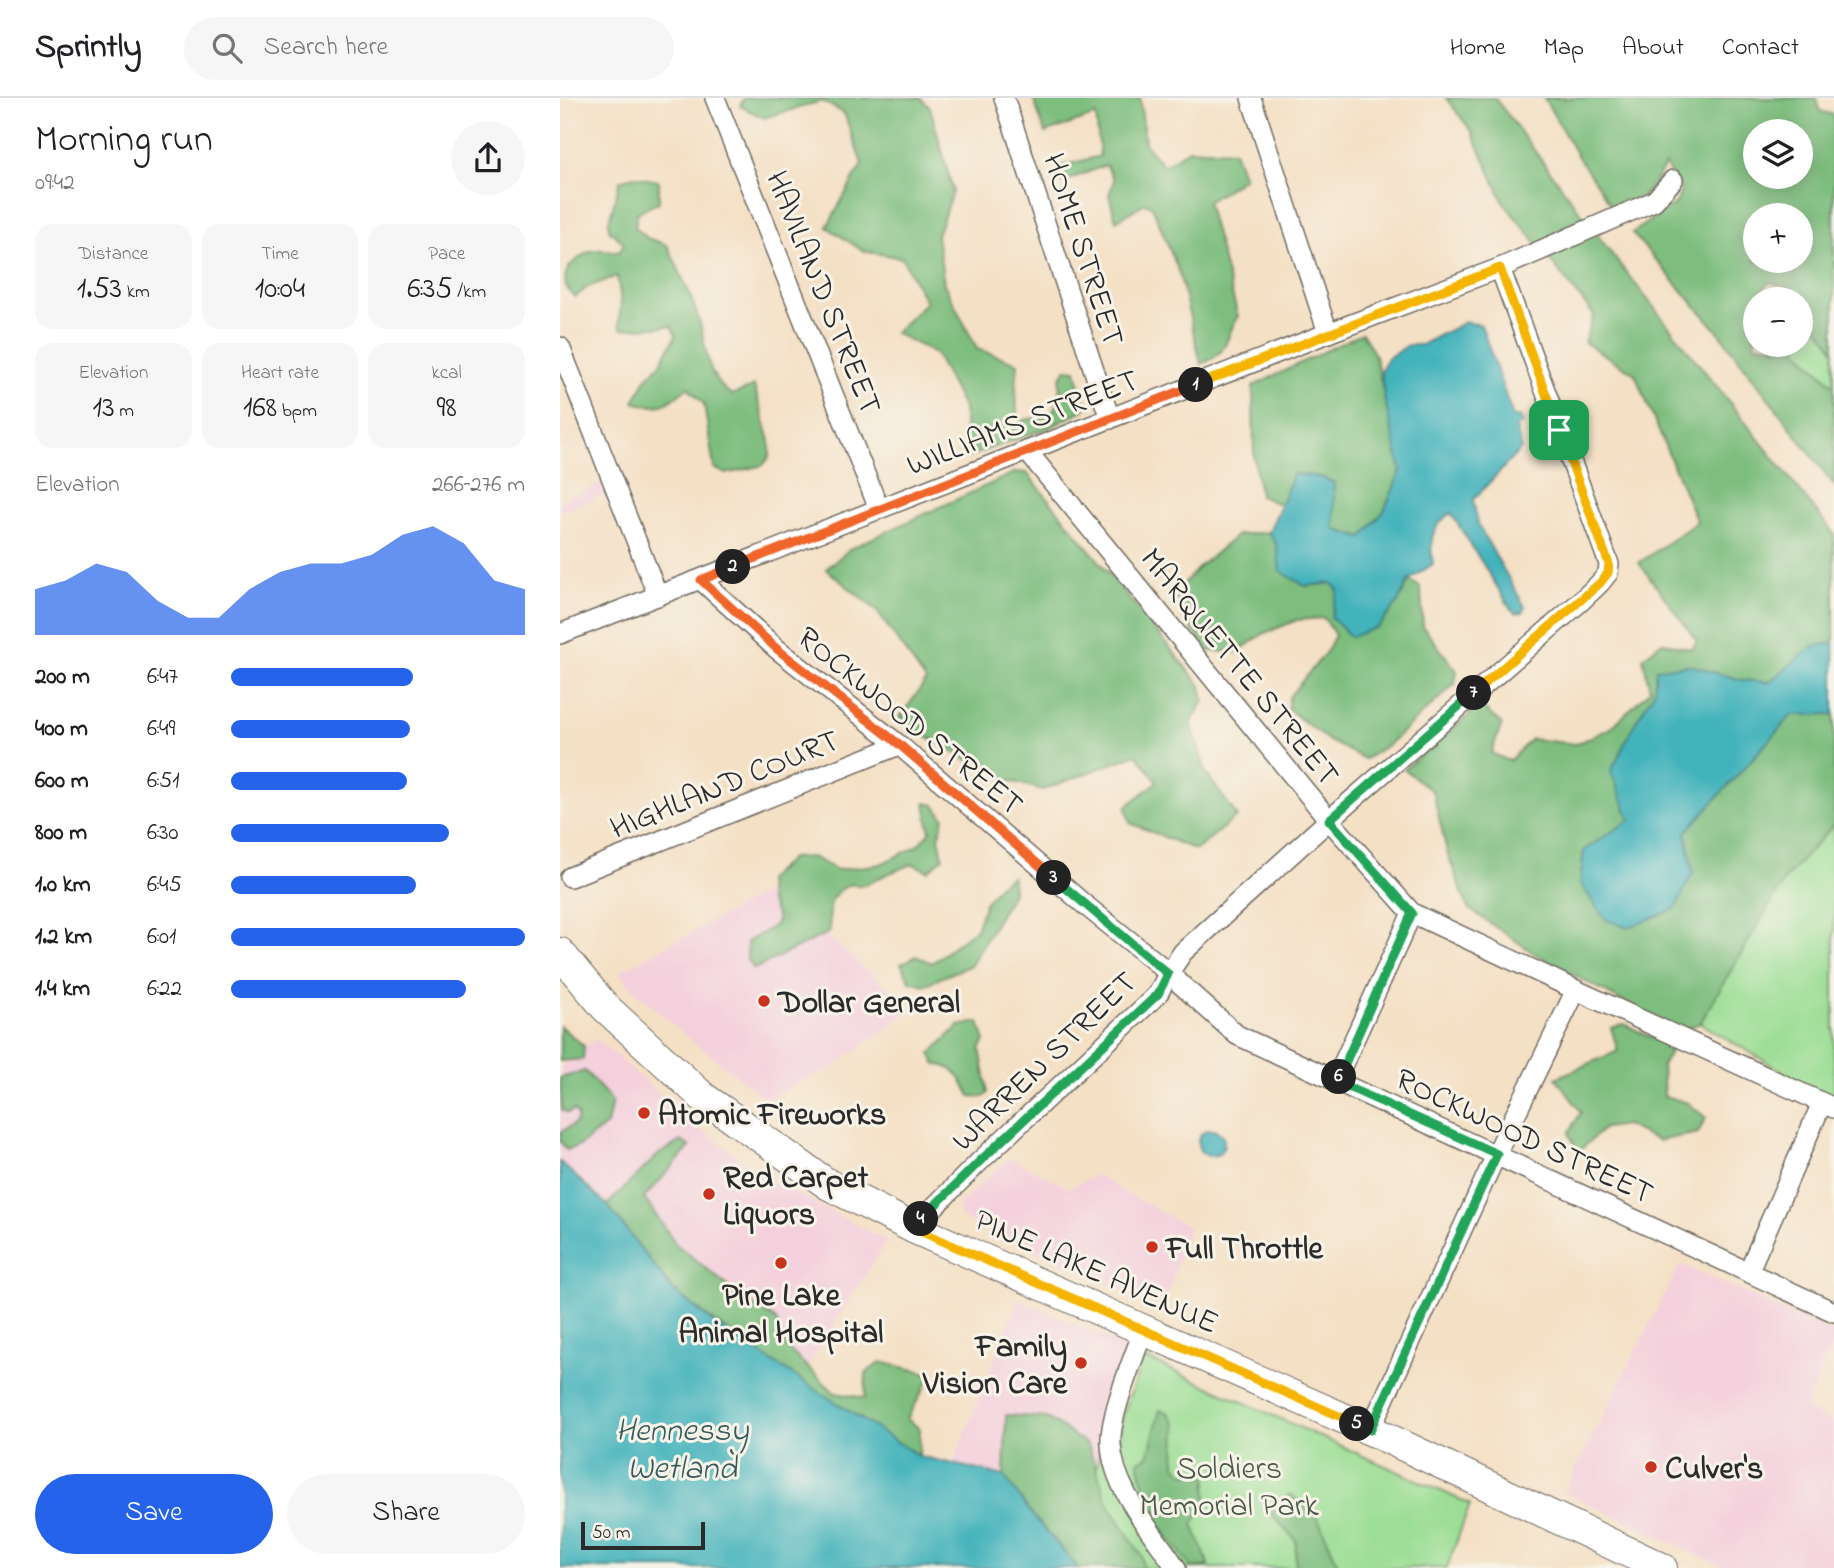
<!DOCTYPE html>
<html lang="en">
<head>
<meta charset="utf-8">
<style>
	body { margin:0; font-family:"Indie Flower",sans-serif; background:#f6f6f6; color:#202124; height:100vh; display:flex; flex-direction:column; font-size:26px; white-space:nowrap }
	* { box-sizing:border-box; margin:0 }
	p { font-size:23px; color:#757577 }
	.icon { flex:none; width:38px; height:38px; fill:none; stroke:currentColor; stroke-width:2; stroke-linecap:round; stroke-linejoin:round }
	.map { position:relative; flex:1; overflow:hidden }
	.details { display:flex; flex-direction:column; background:#fff; width:560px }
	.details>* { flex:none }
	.fabs { position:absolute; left:1183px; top:21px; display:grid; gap:14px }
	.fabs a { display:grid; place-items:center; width:70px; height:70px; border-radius:50%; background:#fff; box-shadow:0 4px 18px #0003; font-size:35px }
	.scale { position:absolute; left:21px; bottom:18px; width:124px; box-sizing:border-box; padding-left:7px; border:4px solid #2b2b2b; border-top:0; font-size:19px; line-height:24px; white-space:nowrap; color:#2b2b2b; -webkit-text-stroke:5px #f7f3e8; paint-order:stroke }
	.pin { position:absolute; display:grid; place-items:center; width:60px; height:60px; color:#fff; margin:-30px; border-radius:14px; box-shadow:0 4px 10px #0006 }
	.km { position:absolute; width:35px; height:35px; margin:-18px; border-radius:50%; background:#222; color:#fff; font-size:19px; line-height:35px; text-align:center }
	.round { display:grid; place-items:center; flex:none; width:74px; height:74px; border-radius:37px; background:#f6f6f6 }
	.headline { display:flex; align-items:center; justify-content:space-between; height:119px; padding:0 35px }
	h1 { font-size:38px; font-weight:600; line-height:52px }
	.metrics { display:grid; grid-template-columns:repeat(3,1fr); gap:10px; height:119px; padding:7px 35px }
	.metrics div { display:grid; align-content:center; border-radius:18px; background:#f6f6f6; text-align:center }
	.metrics b { font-size:30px; font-weight:600 }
	.metrics small { font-size:19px; font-weight:400 }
	.metrics p { font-size:19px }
	.chart { height:196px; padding:14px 35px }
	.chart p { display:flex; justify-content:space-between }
	.chart svg { width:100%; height:126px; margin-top:7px; fill:#2563eb; opacity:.7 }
	.action { display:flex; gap:14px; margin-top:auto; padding:14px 35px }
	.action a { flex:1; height:80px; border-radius:42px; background:#2563eb; color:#fff; font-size:28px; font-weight:600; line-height:80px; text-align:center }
	.action a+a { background:#f6f6f6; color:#202124 }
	ul { padding:0 35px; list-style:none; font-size:23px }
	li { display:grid; grid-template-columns:112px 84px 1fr; align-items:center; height:52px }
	li i { height:18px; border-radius:9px; background:#2563eb }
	header { display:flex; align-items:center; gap:42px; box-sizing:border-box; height:98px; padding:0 35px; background:#fff; border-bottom:2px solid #e0e0e0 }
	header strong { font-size:33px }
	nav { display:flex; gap:38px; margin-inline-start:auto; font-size:24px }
	.search { width:490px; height:63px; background:#f6f6f6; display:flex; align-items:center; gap:18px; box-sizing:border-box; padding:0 24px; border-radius:38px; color:#757577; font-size:26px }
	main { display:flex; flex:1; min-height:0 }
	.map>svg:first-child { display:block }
	.built { fill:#f4cfdc }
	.green { fill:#9cde95; stroke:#648460; stroke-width:2 }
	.forest { fill:#7dbd7e; stroke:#547454; stroke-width:2; fill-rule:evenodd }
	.water { fill:#42b2bb; stroke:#366e73; stroke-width:2 }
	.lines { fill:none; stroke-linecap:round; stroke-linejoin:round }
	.minor-casing { stroke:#716a61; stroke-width:22 }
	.primary-casing { stroke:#716a61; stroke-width:32 }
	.minor { stroke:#fff; stroke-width:19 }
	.primary { stroke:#fff; stroke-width:30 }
	.split-1-casing { stroke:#fff; stroke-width:14 }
	.split-2-casing { stroke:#fff; stroke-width:14 }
	.split-3-casing { stroke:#fff; stroke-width:14 }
	.split-4-casing { stroke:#fff; stroke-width:14 }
	.split-5-casing { stroke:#fff; stroke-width:14 }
	.split-6-casing { stroke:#fff; stroke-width:14 }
	.split-7-casing { stroke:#fff; stroke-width:14 }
	.split-8-casing { stroke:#fff; stroke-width:14 }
	.split-1 { stroke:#f5b400; stroke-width:9 }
	.split-2 { stroke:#f0652b; stroke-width:9 }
	.split-3 { stroke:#f0652b; stroke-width:9 }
	.split-4 { stroke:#22a559; stroke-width:9 }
	.split-5 { stroke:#f5b400; stroke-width:9 }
	.split-6 { stroke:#22a559; stroke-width:9 }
	.split-7 { stroke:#22a559; stroke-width:9 }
	.split-8 { stroke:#f5b400; stroke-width:9 }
	.poi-dot { fill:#c8321e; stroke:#f7f3e8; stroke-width:2.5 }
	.labels { text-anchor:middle; stroke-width:6; stroke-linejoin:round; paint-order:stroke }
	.street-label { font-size:32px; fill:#2b2b2b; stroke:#f7f3e8 }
	.poi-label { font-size:32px; font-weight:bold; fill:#2b2b2b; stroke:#f7f3e8; text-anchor:start }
	.park-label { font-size:32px; fill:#475846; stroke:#f7f3e8 }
	.water-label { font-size:33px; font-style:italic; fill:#335a5d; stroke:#f7f3e8 }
</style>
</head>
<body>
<header>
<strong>Sprintly</strong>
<div class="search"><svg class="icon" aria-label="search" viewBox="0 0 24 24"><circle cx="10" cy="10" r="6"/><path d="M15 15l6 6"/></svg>Search here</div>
<nav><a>Home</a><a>Map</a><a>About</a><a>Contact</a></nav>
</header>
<main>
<section class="details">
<div class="headline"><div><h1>Morning run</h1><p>09:42</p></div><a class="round"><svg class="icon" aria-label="share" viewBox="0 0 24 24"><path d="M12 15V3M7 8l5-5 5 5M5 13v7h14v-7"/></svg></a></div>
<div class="metrics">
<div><p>Distance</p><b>1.53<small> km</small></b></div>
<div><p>Time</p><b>10:04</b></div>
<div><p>Pace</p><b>6:35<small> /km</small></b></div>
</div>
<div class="metrics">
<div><p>Elevation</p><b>13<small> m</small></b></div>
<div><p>Heart rate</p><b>168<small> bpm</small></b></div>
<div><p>kcal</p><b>98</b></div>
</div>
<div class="chart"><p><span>Elevation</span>266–276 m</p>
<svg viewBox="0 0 160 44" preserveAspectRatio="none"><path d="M0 44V28L10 25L20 19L30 22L40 32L50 38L60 38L70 28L80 22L90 19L100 19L110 16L120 9L130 6L140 12L150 25L160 28V44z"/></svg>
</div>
<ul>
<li><b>200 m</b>6:47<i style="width:62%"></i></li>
<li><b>400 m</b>6:49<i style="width:61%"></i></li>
<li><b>600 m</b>6:51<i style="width:60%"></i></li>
<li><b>800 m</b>6:30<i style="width:74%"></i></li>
<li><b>1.0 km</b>6:45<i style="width:63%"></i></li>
<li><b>1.2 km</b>6:01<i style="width:100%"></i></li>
<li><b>1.4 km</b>6:22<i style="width:80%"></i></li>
</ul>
<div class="action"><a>Save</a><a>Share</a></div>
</section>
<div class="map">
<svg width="1274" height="1470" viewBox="0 0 1274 1470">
	<rect width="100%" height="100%" fill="#f7f3e8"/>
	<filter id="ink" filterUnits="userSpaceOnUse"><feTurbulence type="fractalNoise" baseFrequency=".0143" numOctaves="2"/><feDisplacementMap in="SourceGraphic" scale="14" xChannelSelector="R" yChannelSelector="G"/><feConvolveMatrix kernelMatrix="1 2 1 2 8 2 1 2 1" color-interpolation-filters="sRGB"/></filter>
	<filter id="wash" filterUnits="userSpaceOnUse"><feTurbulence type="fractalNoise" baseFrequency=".00686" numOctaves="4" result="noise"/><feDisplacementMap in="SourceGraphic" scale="28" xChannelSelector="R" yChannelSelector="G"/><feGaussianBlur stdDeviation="1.57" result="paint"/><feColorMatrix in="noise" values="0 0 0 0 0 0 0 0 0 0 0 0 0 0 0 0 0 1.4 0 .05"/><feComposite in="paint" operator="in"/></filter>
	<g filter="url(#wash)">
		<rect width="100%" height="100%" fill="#f4e0c5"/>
		<g class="built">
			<polygon points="43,385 46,396 0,414 0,403"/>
			<polygon points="212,791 352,911 276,967 206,1001 125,937 76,894 59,874"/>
			<polygon points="36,941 138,1029 200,1076 327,1143 239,1281 0,1064 0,969"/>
			<polygon points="449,1060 509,1090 537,1077 567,1096 629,1129 603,1211 402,1120 397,1108"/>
			<polygon points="1120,1166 1274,1235 1274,1244 1245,1311 1274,1325 1274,1470 1165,1470 1004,1394"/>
			<polygon points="458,1201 564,1248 566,1254 542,1342 516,1467 393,1366"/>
		</g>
		<g class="green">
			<polygon points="1241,204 1274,252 1274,288 1234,249 1215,251 1213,247 1241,247"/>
			<polygon points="1274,726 1274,998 1271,1002 1140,925 1225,781"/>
			<polygon points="587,1261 910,1406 887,1470 625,1470 566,1377 559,1346 562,1320 580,1268"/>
			<polygon points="542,1342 607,1470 518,1470 516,1467"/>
		</g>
		<g class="forest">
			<polygon points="184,0 360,0 370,9 393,93 377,137 384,186 417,251 458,265 456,288 457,323 489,318 499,304 500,281 506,271 516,272 525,311 491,329 407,359 404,311 375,255 335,235 366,204 342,160 303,153 267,129 302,66 284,15 262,3 204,20 180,8"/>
			<path d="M473,0H580L585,46L604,68L629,51L674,53L684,80L647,104L678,218C664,241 671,254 641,266L619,174L592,108L585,105L556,123L549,97L554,82L546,67L503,84L498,80V69L540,58L536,17L485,35Z"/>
			<polygon points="886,0 935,0 1057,163 1274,436 1274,726 1225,781 1140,925 1119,934 975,856 908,810 887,754 873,694 844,671 920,608 942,626 931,655 949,663 971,641 1016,646 1051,630 1090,592 1083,560 1102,544 1132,551 1137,543 1079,465 1137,424 1075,276 1024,244 1034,217 944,105 912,34"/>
			<path d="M984,0H1256L1260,13L1274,17V252L1232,191L1210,184L1203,190L1201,201H1195V247H1213L1215,251L1234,249L1274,288V387L1156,231L1072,135L1117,104L1121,91L1105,67C1091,94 1082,101 1055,113L1018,59ZM1195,33H1241V79H1195ZM1195,117H1241V163H1195Z"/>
			<path d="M73,78L99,83V104L77,115L75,129L87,140L107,147C118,170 130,194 138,219C148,247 143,279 172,297L194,288L210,343V358L203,367L166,376L154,370L144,306L128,289C108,306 102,313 74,304L86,281L101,265L116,237L111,228L61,231L59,226L61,203L57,178L28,189L15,199C0,187 2,170 21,159C25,156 31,152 36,152C43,151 52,154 59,154L64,145L49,132V123L60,83Z"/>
			<polygon points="802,235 815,257 841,373 824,413 802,440 774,431 774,385 761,379 734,376 721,407 700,398 694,359 693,288"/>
			<polygon points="456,374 467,375 641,588 644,603 631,625 646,675 677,718 636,752 570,725 566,709 597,684 577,656 483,692 440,680 338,622 366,583 316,512 266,471 291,450"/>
			<polygon points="709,434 717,448 721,473 745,488 772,485 778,492 837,506 849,482 861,490 863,529 897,573 895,586 829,646 805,661 769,643 728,611 729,599 767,553 775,537 764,520 737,522 703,536 677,554 648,553 622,517 615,495 639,469 677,437"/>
			<path d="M365,705L375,707L384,720L379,739L383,760L368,773L353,766C343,770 334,773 325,777C312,782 306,791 292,786C266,795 269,811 270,834L194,871L187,862V844L215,827L218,820L209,802L207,782L231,760L252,759L277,772L321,766L356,749L370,734Z"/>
			<polygon points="452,778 453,795 411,867 364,887 350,883 341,866 356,858 372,865 416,831 425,805 440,786"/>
			<path d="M419,924L425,943L420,951L428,995L424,999L410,998C400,979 397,970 376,966L370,956L399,928Z"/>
			<polygon points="1064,926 1112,950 1102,968 1104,998 1128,1005 1146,1020 1138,1035 1098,1043 1066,1027 1044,1030 1018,1054 1009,1035 1021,1014 996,980 1058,953 1051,930"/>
			<polygon points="0,928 24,948 23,961 0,963"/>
			<polygon points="25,973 52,1003 47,1027 19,1048 7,1052 0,1043 1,1034 16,1025 18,1018 14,1012 8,1015 2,1012 0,980"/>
			<path d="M121,1043L130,1049L84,1100L116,1146L180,1198L216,1222L226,1249L275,1295L305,1300L306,1275L321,1264L372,1276L347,1321L360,1331L359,1358C275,1305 190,1254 113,1192L47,1107L99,1056Z"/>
			<polygon points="600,1312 609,1315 616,1328 615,1366 623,1375 647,1379 646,1406 633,1426 649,1468 632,1470 589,1413 578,1363 588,1359"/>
			<polygon points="446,1317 487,1320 528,1347 548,1405 581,1457 583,1470 518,1470 474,1419 444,1378"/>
			<polygon points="730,1396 757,1418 777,1464 776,1470 735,1470 736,1443 709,1413"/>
		</g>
		<g class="water">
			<path d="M905,224L921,227L953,319H960L963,325L956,329L961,351L913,402L918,427L965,509L963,514L956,515L951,511L891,415C871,428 869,443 873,466L849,482L837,506L818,529L791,539L771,519L778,492L772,485L745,488L720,473L717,448L709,434L734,376L761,379L774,385V431L802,440L824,413L841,373L824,299L821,272L828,260L848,247H861Z"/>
			<polygon points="1274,545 1274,616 1232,617 1126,734 1133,775 1115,811 1067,830 1045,821 1020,785 1024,752 1070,722 1051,673 1076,623 1094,594 1096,571 1129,567 1182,582 1209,584 1254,548"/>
			<circle cx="651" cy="1045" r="13"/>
			<polygon points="0,1064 47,1107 113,1192 159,1229 359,1358 444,1378 474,1419 518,1470 0,1470"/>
		</g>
	</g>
	<g filter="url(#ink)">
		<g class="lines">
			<g class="minor-casing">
				<g id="minor">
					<polyline points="155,0 319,411"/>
					<polyline points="444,0 550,321"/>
					<polyline points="691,0 768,235"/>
					<polyline points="0,249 98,498"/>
					<polyline points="467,353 769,722 852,815 1016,892 1274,1010"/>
					<polyline points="141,482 217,551 339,647 525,807 597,865 677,937 1274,1214"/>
					<polyline points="0,536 768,235 940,170 1094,103 1113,82"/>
					<polyline points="10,779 339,647"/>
					<polyline points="777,984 782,968 852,815"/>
					<polyline points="353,1130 419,1064 598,896 608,876 623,854 769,722 1020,504 1040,485 1048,475 1049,466 940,170"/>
					<polyline points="1189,1172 1262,1005"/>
					<path d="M584,1231C574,1259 549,1318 551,1346C553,1392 592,1433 616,1470"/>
					<polyline points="810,1332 943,1042 1016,892"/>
				</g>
			</g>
			<g class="primary-casing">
				<polyline id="primary" points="0,855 45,909 144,1000 269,1087 353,1130 810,1332 1102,1470"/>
			</g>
			<use href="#minor" class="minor"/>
			<use href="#primary" class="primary"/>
		</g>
	</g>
	<g class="lines" filter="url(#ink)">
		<g class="split-1-casing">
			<polyline id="split-1" points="636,287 940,170 999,332"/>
		</g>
		<g class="split-2-casing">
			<polyline id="split-2" points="173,469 636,287"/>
		</g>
		<g class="split-3-casing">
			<polyline id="split-3" points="173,469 141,482 217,551 340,647 494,780"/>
		</g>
		<g class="split-4-casing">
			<polyline id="split-4" points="361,1121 419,1064 598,896 608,876 494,780"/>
		</g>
		<g class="split-5-casing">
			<polyline id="split-5" points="361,1121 353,1130 797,1326"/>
		</g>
		<g class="split-6-casing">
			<polyline id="split-6" points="779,979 777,984 937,1056 810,1332 797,1326"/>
		</g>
		<g class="split-7-casing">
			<polyline id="split-7" points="779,979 852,815 769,722 914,595"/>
		</g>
		<g class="split-8-casing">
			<polyline id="split-8" points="914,595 1040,485 1048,475 1049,466 999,332"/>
		</g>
		<use href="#split-1" class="split-1"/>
		<use href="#split-2" class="split-2"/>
		<use href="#split-3" class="split-3"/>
		<use href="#split-4" class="split-4"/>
		<use href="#split-5" class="split-5"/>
		<use href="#split-6" class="split-6"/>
		<use href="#split-7" class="split-7"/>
		<use href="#split-8" class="split-8"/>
	</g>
	<g class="poi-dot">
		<circle cx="204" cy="903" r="7"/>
		<circle cx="84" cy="1015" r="7"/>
		<circle cx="149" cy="1096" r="7"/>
		<circle cx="592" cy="1149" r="7"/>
		<circle cx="221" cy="1165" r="7"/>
		<circle cx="521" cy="1265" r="7"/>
		<circle cx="1091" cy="1369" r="7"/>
	</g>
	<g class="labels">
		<g class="street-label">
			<text transform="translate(525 151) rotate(72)" y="11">HOME STREET</text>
			<text transform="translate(265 194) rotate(68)" y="11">HAVILAND STREET</text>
			<text transform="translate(462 323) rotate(-21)" y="11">WILLIAMS STREET</text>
			<text transform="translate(681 568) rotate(51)" y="11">MARQUETTE STREET</text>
			<text transform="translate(351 622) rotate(39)" y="11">ROCKWOOD STREET</text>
			<text transform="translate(164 685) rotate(-22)" y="11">HIGHLAND COURT</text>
			<text transform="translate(483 962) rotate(-44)" y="11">WARREN STREET</text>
			<text transform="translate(965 1037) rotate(25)" y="11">ROCKWOOD STREET</text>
			<text transform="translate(537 1172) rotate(24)" y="11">PINE LAKE AVENUE</text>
		</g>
		<g class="poi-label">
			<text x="218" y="914">Dollar General</text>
			<text x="98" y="1026">Atomic Fireworks</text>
			<text x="163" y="1089">Red Carpet<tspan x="163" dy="37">Liquors</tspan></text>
			<text x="606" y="1160">Full Throttle</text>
			<text x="221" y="1207" text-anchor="middle">Pine Lake<tspan x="221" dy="37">Animal Hospital</tspan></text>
			<text x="507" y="1258" text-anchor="end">Family<tspan x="507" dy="37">Vision Care</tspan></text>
			<text x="1105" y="1380">Culver's</text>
		</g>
		<g class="park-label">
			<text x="669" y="1380">Soldiers<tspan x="669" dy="37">Memorial Park</tspan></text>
		</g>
		<g class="water-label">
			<text x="122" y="1342">Hennessy<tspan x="122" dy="38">Wetland</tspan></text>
		</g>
	</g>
</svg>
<div class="fabs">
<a><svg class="icon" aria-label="layers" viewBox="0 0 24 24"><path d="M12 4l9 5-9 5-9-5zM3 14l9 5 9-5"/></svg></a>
<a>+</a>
<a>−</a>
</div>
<div class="scale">50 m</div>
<div class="pin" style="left:999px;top:332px;background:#1e9e55"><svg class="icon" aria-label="arrive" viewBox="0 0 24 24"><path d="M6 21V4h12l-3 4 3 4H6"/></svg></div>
<b class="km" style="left:636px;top:287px">1</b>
<b class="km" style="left:173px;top:469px">2</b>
<b class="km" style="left:494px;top:780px">3</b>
<b class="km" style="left:361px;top:1121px">4</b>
<b class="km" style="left:797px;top:1326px">5</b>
<b class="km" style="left:779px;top:979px">6</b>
<b class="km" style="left:914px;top:595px">7</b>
</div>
</main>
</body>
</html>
